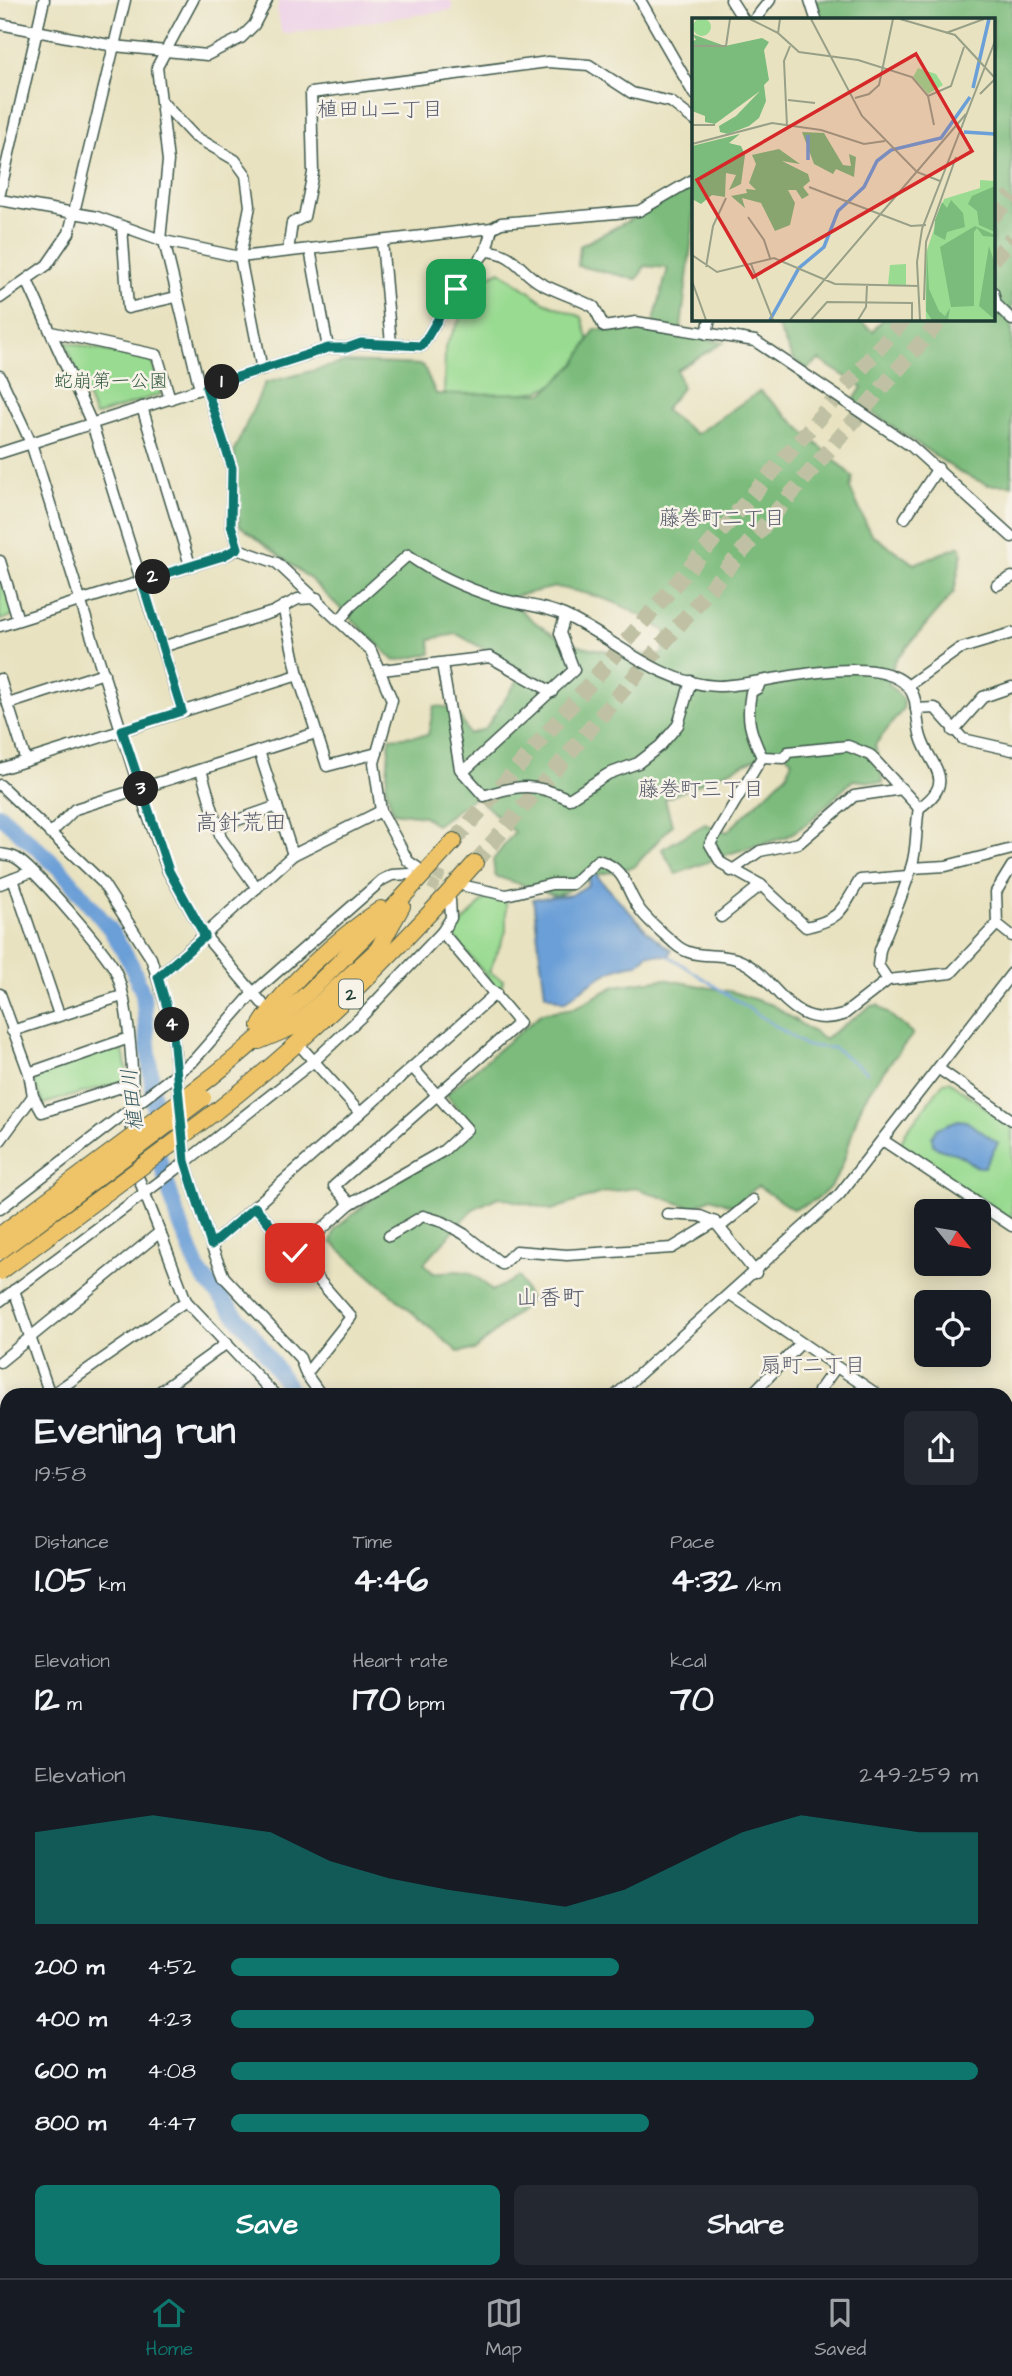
<!DOCTYPE html>
<html lang="en">
<head>
<meta charset="utf-8">
<style>
	body { margin:0; font-family:"Architects Daughter","Klee One",sans-serif; background:#242831; color:#f1f3f6; height:100vh; display:flex; flex-direction:column; font-size:26px; white-space:nowrap }
	* { box-sizing:border-box; margin:0 }
	p { font-size:23px; color:#9ea1a6 }
	.icon { flex:none; width:38px; height:38px; fill:none; stroke:currentColor; stroke-width:2; stroke-linecap:round; stroke-linejoin:round }
	.map { position:relative; flex:1; overflow:hidden }
	.side { position:absolute; left:0px; top:1388px; width:1013px; height:891px; display:flex; flex-direction:column; background:#171b24; border-radius:21px 21px 0 0; box-shadow:0 4px 18px #0003 }
	.side>* { flex:none }
	.needle { width:46px; rotate:120deg }
	.tools { position:absolute; left:914px; top:1199px; display:grid; gap:14px }
	.tools a { display:grid; place-items:center; width:77px; height:77px; border-radius:10px; background:#171b24; box-shadow:0 4px 18px #0003; font-size:35px }
	.pin { position:absolute; display:grid; place-items:center; width:60px; height:60px; color:#fff; margin:-30px; border-radius:14px; box-shadow:0 4px 10px #0006 }
	.km { position:absolute; width:35px; height:35px; margin:-18px; border-radius:50%; background:#222; color:#fff; font-size:19px; line-height:35px; text-align:center }
	.round { display:grid; place-items:center; flex:none; width:74px; height:74px; border-radius:10px; background:#242831 }
	.headline { display:flex; align-items:center; justify-content:space-between; height:119px; padding:0 35px }
	h1 { font-size:38px; font-weight:700; line-height:52px }
	.metrics { display:grid; grid-template-columns:repeat(3,1fr); gap:10px; height:119px; padding:7px 35px }
	.metrics div { display:grid; align-content:center }
	.metrics b { font-size:35px; font-weight:700 }
	.metrics small { font-size:19px; font-weight:400 }
	.metrics p { font-size:19px }
	.chart { height:196px; padding:14px 35px }
	.chart p { display:flex; justify-content:space-between }
	.chart svg { width:100%; height:126px; margin-top:7px; fill:#0f766e; opacity:.7 }
	.primary-button { display:flex; gap:14px; margin-top:auto; padding:14px 35px }
	.primary-button a { flex:1; height:80px; border-radius:10px; background:#0f766e; color:#fff; font-size:28px; font-weight:700; line-height:80px; text-align:center }
	.primary-button a+a { background:#242831; color:#f1f3f6 }
	ul { padding:0 35px; list-style:none; font-size:23px }
	li { display:grid; grid-template-columns:112px 84px 1fr; align-items:center; height:52px }
	li i { height:18px; border-radius:9px; background:#0f766e }
	.menu { display:flex; justify-content:space-around; align-items:center; height:98px; border-top:2px solid #363941; background:#171b24; font-size:19px; color:#9ea1a6 }
	.menu a { display:grid; justify-items:center; gap:4px }
	.menu .selected { color:#0f766e }
	.map>svg:first-child { display:block }
	.built { fill:#edd0e8 }
	.green { fill:#9adb92; stroke:#5c8c63; stroke-width:2 }
	.forest { fill:#7bbb7c; stroke:#4d7c58; stroke-width:2; fill-rule:evenodd }
	.water { fill:#6b9fd7; stroke:#456e86; stroke-width:2 }
	.lines { fill:none; stroke-linecap:round; stroke-linejoin:round }
	.stream { stroke:#6b9fd7; stroke-width:2.5 }
	.river { stroke:#6b9fd7; stroke-width:16 }
	.minor-tunnel { stroke:#c0c1a4; stroke-width:10; stroke-dasharray:10 5; stroke-linecap:butt }
	.highway-tunnel { stroke:#c0c1a4; stroke-width:16; stroke-dasharray:16 8; stroke-linecap:butt }
	.minor-casing { stroke:#3d5649; stroke-width:13 }
	.major-casing { stroke:#3d5649; stroke-width:17 }
	.highway-casing { stroke:#3d5649; stroke-width:18 }
	.minor { stroke:#fff; stroke-width:10 }
	.major { stroke:#efc469; stroke-width:14 }
	.highway { stroke:#efc469; stroke-width:16 }
	.highway-bridge-casing { stroke:#3d5649; stroke-width:18; stroke-linecap:butt }
	.highway-bridge { stroke:#efc469; stroke-width:16 }
	.route-casing { stroke:#fff; stroke-width:14 }
	.route { stroke:#0f766e; stroke-width:9 }
	.labels { text-anchor:middle; stroke-width:5; stroke-linejoin:round; paint-order:stroke }
	.shield { fill:#f7f3e8; stroke:#60746a; stroke-width:2 }
	.shield-label { font-size:18px; font-weight:bold; fill:#1f3d34 }
	.park-label { font-size:19px; fill:#385d47; stroke:#f7f3e8 }
	.neighbourhood-label { font-size:21px; fill:#595d6d; stroke:#f7f3e8 }
	.water-label { font-size:21px; font-style:italic; fill:#365a65; stroke:#f7f3e8 }
	.quarter-label { font-size:23px; fill:#595d6d; stroke:#f7f3e8 }
	.inset-river { fill:none; stroke:#6b9fd7; stroke-width:3.5 }
	.inset-road { fill:none; stroke:#98a088; stroke-width:2 }
	.view { fill:#d62828; fill-opacity:0.15; stroke:#d62828; stroke-width:3.5 }
	.inset-edge { fill:none; stroke:#1f3d34; stroke-width:3.5 }
</style>
</head>
<body>
<div class="map">
<svg width="1012" height="2278" viewBox="0 0 1012 2278">
	<rect width="100%" height="100%" fill="#f7f3e8"/>
	<filter id="ink" filterUnits="userSpaceOnUse"><feTurbulence type="fractalNoise" baseFrequency=".0143" numOctaves="2"/><feDisplacementMap in="SourceGraphic" scale="14" xChannelSelector="R" yChannelSelector="G"/><feConvolveMatrix kernelMatrix="1 2 1 2 8 2 1 2 1" color-interpolation-filters="sRGB"/></filter>
	<filter id="wash" filterUnits="userSpaceOnUse"><feTurbulence type="fractalNoise" baseFrequency=".00686" numOctaves="4" result="noise"/><feDisplacementMap in="SourceGraphic" scale="28" xChannelSelector="R" yChannelSelector="G"/><feGaussianBlur stdDeviation="1.57" result="paint"/><feColorMatrix in="noise" values="0 0 0 0 0 0 0 0 0 0 0 0 0 0 0 0 0 1.4 0 .05"/><feComposite in="paint" operator="in"/></filter>
	<g filter="url(#wash)">
		<rect width="100%" height="100%" fill="#e8e2c0"/>
		<g class="built">
			<polygon points="279,0 451,0 453,10 282,34 277,10"/>
			<polygon points="1006,2194 1012,2199 1012,2278 935,2278 931,2272 1006,2272"/>
		</g>
		<g class="green">
			<polygon points="500,271 544,302 582,317 591,349 566,379 539,391 444,404 445,347 481,280"/>
			<polygon points="65,342 152,361 161,394 95,416"/>
			<polygon points="0,568 21,613 0,620"/>
			<polygon points="487,896 506,898 506,931 489,972 503,980 500,992 452,935"/>
			<polygon points="122,1045 128,1077 125,1081 43,1104 33,1081 37,1074"/>
			<polygon points="949,1081 1012,1127 1012,1222 900,1145 905,1133 944,1082"/>
			<polygon points="1010,2207 1012,2209 1012,2272 1006,2267 1006,2211"/>
			<polygon points="654,2272 832,2272 822,2278 655,2278"/>
		</g>
		<g class="forest">
			<polygon points="815,0 1012,0 1012,485 988,485 959,472 854,400 862,387 819,360 807,369 793,359 778,327 784,318 856,319 873,331 883,319 993,318 993,19 820,19"/>
			<path d="M693,187V229L680,336L724,342L677,370L682,388L664,410L696,434L760,391L853,477L850,488L870,533L914,564L960,546L962,553L954,592L894,662L889,684L904,700L903,709L875,745L883,783L853,780L808,823L786,837L728,854L676,874L662,849L705,824L727,832L787,774L792,760L780,748L665,799L672,825L634,867L596,875L557,896L495,876L493,860L514,832L476,796L436,825L424,816L393,812L386,787L390,738L428,735L434,706L455,708L469,734L485,729L524,671L457,634L430,639L431,654L395,661L310,579L239,525L234,451L265,383L346,362L423,365L436,394L544,393L576,363L595,329L651,332L668,268L645,266L637,279L578,266L580,246ZM556,587C604,596 626,604 666,632L662,655C602,652 559,651 515,604V596Z"/>
			<path d="M663,979L733,992L772,1005L824,1039L871,1006L878,1005L913,1034C900,1051 869,1087 862,1104C843,1147 849,1195 792,1209L758,1186L734,1206L711,1198L692,1208L636,1188L601,1193L552,1210L498,1197L473,1209L424,1263L433,1273C463,1270 471,1268 492,1291L519,1277L530,1301L475,1350L458,1352L331,1242L335,1229L383,1190L472,1128L446,1094L542,1013L574,1008L615,986Z"/>
		</g>
		<g class="water">
			<path d="M591,873L596,875L648,932L671,950L669,956L648,954L638,964C612,965 585,987 564,1002L545,994L533,899L571,895L588,885Z"/>
			<path d="M958,1120L966,1121L998,1143L984,1167C970,1168 970,1159 959,1155C949,1150 942,1153 933,1145L932,1137L937,1128Z"/>
			<polygon points="660,2272 795,2272 799,2278 661,2278"/>
		</g>
		<g class="lines">
			<polyline class="stream" points="669,956 806,1046 834,1048 867,1072"/>
			<g class="river">
				<polyline points="0,815 62,871 110,929 131,964 143,994 159,1158 179,1221 200,1273 256,1339 294,1395"/>
				<polyline points="331,2272 335,2278"/>
			</g>
		</g>
	</g>
	<g filter="url(#ink)">
		<g class="lines">
			<g class="minor-tunnel">
				<polyline points="421,869 462,885"/>
				<polyline points="416,877 441,889 449,898"/>
			</g>
			<g class="highway-tunnel">
				<polyline points="993,217 1012,195"/>
				<polyline points="993,260 1012,238"/>
				<polyline points="454,841 905,318"/>
				<polyline points="475,863 942,318"/>
			</g>
			<g class="minor-casing">
				<g id="minor">
					<polyline points="640,0 694,94"/>
					<polyline points="731,0 743,19"/>
					<polyline points="810,0 816,19"/>
					<polyline points="755,19 770,0"/>
					<polyline points="0,24 114,46 207,55 241,38 254,25 267,0"/>
					<polyline points="162,102 194,136 235,160 246,175 250,206 240,257 262,370"/>
					<polyline points="0,193 44,0"/>
					<polyline points="0,200 97,217 164,241 240,257 492,228 501,223 639,211 694,179"/>
					<polyline points="122,227 128,308 176,297"/>
					<polyline points="160,240 168,161 157,67 193,0"/>
					<polyline points="164,241 200,389"/>
					<polyline points="382,241 391,344"/>
					<polyline points="310,249 328,348"/>
					<polyline points="288,251 292,223 304,217 313,173 311,93 548,62 589,65 632,93 671,102 694,120"/>
					<path d="M486,251C516,252 520,273 542,284C559,293 577,298 594,307L604,327L636,322L755,341L911,446L1012,537"/>
					<polyline points="27,280 92,424 182,711"/>
					<polyline points="993,292 996,304 1012,320"/>
					<polyline points="0,298 47,265 69,233 125,0"/>
					<polyline points="51,332 157,355 170,399"/>
					<polyline points="707,334 710,318"/>
					<polyline points="0,376 31,443 146,810 168,871 205,936 262,1003"/>
					<polyline points="206,387 232,468 231,525 238,549 277,563 371,651 392,700 374,763 381,811 408,861 418,868"/>
					<polyline points="142,407 190,565"/>
					<polyline points="0,453 328,348 347,348 361,343 422,346 456,289 486,251 492,228"/>
					<polyline points="905,518 938,468"/>
					<polyline points="0,561 18,620"/>
					<polyline points="997,585 1012,577"/>
					<polyline points="283,606 298,675 327,766 377,753"/>
					<path d="M340,620L351,606L408,555C436,575 464,588 498,598C520,605 542,605 564,615C614,638 659,684 717,686C759,688 914,636 916,709"/>
					<polyline points="0,626 223,556 238,549"/>
					<polyline points="162,647 273,612 298,599 317,598"/>
					<path d="M442,664L460,769L484,796C519,784 535,783 569,799L608,774L638,763L660,746L678,725L691,681"/>
					<polyline points="382,670 490,657 552,692"/>
					<polyline points="0,679 26,761"/>
					<path d="M760,682L758,688L751,692C746,719 750,732 762,757L710,844L721,863L761,885L806,927C842,919 842,909 860,880L908,876"/>
					<polyline points="909,685 959,649 1012,633"/>
					<polyline points="8,704 104,673"/>
					<polyline points="953,731 983,697 1012,687"/>
					<polyline points="259,751 293,855"/>
					<polyline points="762,757 784,758 788,752 848,746 870,755 919,808"/>
					<polyline points="0,769 298,675"/>
					<polyline points="201,770 221,838 257,888"/>
					<polyline points="463,772 574,670 560,633 565,616"/>
					<polyline points="0,785 102,882 151,958 172,1024 185,1161 211,1245 224,1277 300,1358 306,1374 321,1395"/>
					<polyline points="218,827 277,806"/>
					<polyline points="50,834 75,809 316,733"/>
					<path d="M0,854C5,855 11,855 16,858C34,868 105,951 115,970C130,1002 136,1095 131,1129"/>
					<polyline points="911,868 946,866 1012,849"/>
					<polyline points="731,871 760,851 799,843 854,796 902,789"/>
					<polyline points="13,879 59,1015"/>
					<polyline points="0,884 31,872"/>
					<path d="M465,886L506,895L552,884H572L598,860C628,870 624,888 640,910C649,922 664,934 675,944C692,960 715,952 736,959C777,973 786,1032 843,1015L888,980L951,973L997,924L996,892L1012,866"/>
					<polyline points="721,917 761,885"/>
					<polyline points="997,924 1012,936"/>
					<polyline points="158,977 293,855 381,811"/>
					<path d="M888,980L878,965L880,950C890,923 903,896 911,868C918,847 915,829 919,808C959,780 929,766 921,737C918,728 918,718 916,709L935,708L963,739L1012,750"/>
					<polyline points="0,994 29,1073 33,1096 42,1112 131,1084"/>
					<polyline points="12,1031 122,996"/>
					<polyline points="303,1049 360,1113"/>
					<polyline points="939,1069 1012,1120"/>
					<polyline points="29,1073 129,1038"/>
					<polyline points="0,1141 33,1096"/>
					<polyline points="884,1141 1012,1226"/>
					<polyline points="139,1179 160,1232"/>
					<polyline points="350,1204 334,1186 519,1023 442,932"/>
					<polyline points="255,1207 351,1317 306,1374"/>
					<polyline points="0,1209 194,1060 253,993 382,880 392,875 410,874"/>
					<polyline points="667,1214 700,1216 715,1222"/>
					<polyline points="720,1227 753,1200"/>
					<polyline points="389,1236 423,1216 443,1222 464,1234 502,1264 516,1251 567,1255 672,1248 715,1222 756,1273"/>
					<polyline points="211,1245 496,993"/>
					<polyline points="295,1253 350,1204 443,1151 467,1129 413,1068"/>
					<polyline points="14,1290 50,1395"/>
					<polyline points="730,1294 878,1395"/>
					<polyline points="0,1301 178,1168 314,1061 363,1015 442,932 451,918 450,900"/>
					<polyline points="0,1362 160,1232 186,1301 275,1395"/>
					<polyline points="51,1395 186,1301"/>
					<polyline points="155,1395 227,1343"/>
					<polyline points="616,1395 839,1195 1012,973"/>
					<polyline points="751,1395 801,1343"/>
					<polyline points="825,1395 819,1391 836,1367"/>
					<polyline points="1006,1447 1012,1433"/>
					<polyline points="1006,1482 1012,1486"/>
					<polyline points="1006,1612 1012,1612"/>
					<polyline points="1006,1692 1012,1693"/>
					<polyline points="1006,1752 1012,1742"/>
					<polyline points="0,1822 7,1816"/>
					<polyline points="1006,1887 1012,1881"/>
					<polyline points="0,1930 7,1939"/>
					<polyline points="1006,1931 1012,1937"/>
					<polyline points="1006,2004 1012,1998"/>
					<polyline points="1006,2077 1012,2071"/>
					<polyline points="0,2122 7,2130"/>
					<polyline points="1006,2145 1012,2139"/>
					<polyline points="1006,2186 1012,2191"/>
					<polyline points="0,2223 7,2232"/>
					<polyline points="40,2272 45,2278"/>
					<polyline points="130,2272 136,2278"/>
					<polyline points="234,2272 239,2278"/>
					<polyline points="346,2272 352,2278"/>
					<polyline points="921,2272 925,2278"/>
					<polyline points="13,2278 17,2272"/>
					<polyline points="384,2278 386,2272"/>
					<polyline points="450,2278 452,2272"/>
					<polyline points="516,2278 518,2272"/>
					<polyline points="580,2278 583,2272"/>
					<polyline points="643,2278 643,2272"/>
					<polyline points="830,2278 841,2272"/>
				</g>
			</g>
			<g class="major-casing">
				<g id="major">
					<polyline points="0,1484 7,1503"/>
					<polyline points="0,1524 7,1545"/>
					<polyline points="282,2272 284,2278"/>
				</g>
			</g>
			<g class="highway-casing">
				<g id="highway">
					<path d="M260,1026C286,984 339,937 381,909"/>
					<polyline points="259,1041 295,1026 378,949 402,906"/>
					<path d="M196,1089C288,1019 377,927 454,841"/>
					<path d="M215,1112C310,1038 395,954 475,863"/>
					<polyline points="0,1995 7,1997"/>
					<polyline points="0,2015 7,2024"/>
					<polyline points="0,2041 7,2049"/>
					<polyline points="0,2061 7,2070"/>
					<polyline points="0,2082 7,2090"/>
					<polyline points="167,2272 173,2278"/>
					<polyline points="188,2272 194,2278"/>
				</g>
			</g>
			<use href="#minor" class="minor"/>
			<use href="#major" class="major"/>
			<use href="#highway" class="highway"/>
			<g class="highway-bridge-casing">
				<g id="highway-bridge">
					<polyline points="0,1235 196,1089"/>
					<polyline points="0,1251 203,1098"/>
					<polyline points="0,1272 215,1112"/>
				</g>
			</g>
			<use href="#highway-bridge" class="highway-bridge"/>
		</g>
	</g>
	<g class="lines" filter="url(#ink)">
		<g class="route-casing">
			<polyline id="route" points="295,1253 255,1207 211,1245 185,1161 172,1024 158,977 205,936 169,871 122,730 182,711 142,581 223,556 238,548 231,525 232,468 206,387 328,348 347,348 361,343 422,346 456,289"/>
		</g>
		<use href="#route" class="route"/>
	</g>
	<g class="labels">
		<rect class="shield" x="339" y="979.5" width="24" height="29" rx="5"/>
		<g class="shield-label">
			<text x="351" y="1000">2</text>
		</g>
		<g class="park-label">
			<text x="111" y="387">蛇崩第一公園</text>
		</g>
		<g class="neighbourhood-label">
			<text x="380" y="116">植田山二丁目</text>
			<text x="722" y="525">藤巻町二丁目</text>
			<text x="701" y="796">藤巻町三丁目</text>
			<text x="813" y="1372">扇町二丁目</text>
		</g>
		<g class="water-label">
			<text transform="translate(132 1100) rotate(-96)" y="7">植田川</text>
		</g>
		<g class="quarter-label">
			<text x="241" y="830">高針荒田</text>
			<text x="550" y="1305">山香町</text>
		</g>
	</g>
	<g transform="translate(692 18)">
		<rect width="303" height="303" fill="#e8e2c0"/>
		<path d="M1 9a9 9 0 1 1 18 0a9 9 0 1 1-18 0ZM226,50L244,56L251,67L236,76L221,59ZM288,162L303,163V302H234L233,238L252,181L288,170ZM214,246V267H196L198,247Z" fill="#9adb92"/>
		<path d="M0,16L33,28L70,20L77,24L72,32L77,62L72,67L74,83L67,100L57,108L36,116L28,114L27,108L44,98L68,73L23,106L13,104V98L0,93V23L4,22ZM110,114L132,115L151,147L159,148L157,136L164,139L162,159L144,151L141,156L122,146ZM48,116L37,125L49,128L53,137L49,166L37,172L44,157L34,155L33,179L20,177L9,186L0,181V128ZM87,131L108,146L90,143L116,156L118,163L111,169L117,177L110,181L104,172H96L103,185L98,207L83,213L69,185L50,180L53,190L39,178L55,175L54,171L64,172L57,165L64,146L60,137ZM303,168V214L287,207L285,193L276,186L280,178ZM259,182L271,195L273,209L255,214L253,222L242,216L243,202L250,184L255,190ZM283,208L303,217V219L291,218L285,210L282,214V288L259,289L248,229ZM297,228L303,246V302L287,288ZM235,232L237,271L247,293L253,298L258,290L256,302H240L234,293Z" fill="#7bbb7c"/>
		<path class="inset-river" d="M281,70L297,1M272,114L303,116M116,142V117M78,302L107,250L132,229L146,193L172,169L185,143L199,132L249,120L278,79"/>
		<path class="inset-road" d="M58,1L86,15M88,1L86,15L107,34L166,42L220,59L236,78L242,107M119,1L170,98L225,154L248,163M208,1L263,17L303,60M254,15L292,1M0,28H34L38,1M288,76L303,61M236,78L259,68L272,29M163,80L177,76L187,67L201,1M96,82L123,85M0,107H23M95,108L92,43L98,28M0,126L80,105L129,112L172,126L193,123M117,169L219,208L234,207M56,199L72,222L78,240M0,237L25,254L82,240L143,266L227,268M59,246L81,302M14,249L21,208L34,180M0,263L14,302M232,282L234,224L264,139M98,302L274,96M119,302L135,284L220,285V302M166,302L174,289L175,267M228,302L225,244L230,211L303,23"/>
		<path class="view" d="M224,36L280,133L61,259L5,162Z"/>
		<rect width="303" height="303" class="inset-edge"/>
	</g>
</svg>
<div class="tools">
<a><svg class="needle" viewBox="-14 -14 28 28"><path d="M0-13l5 13h-10z" fill="#e53935"/><path d="M0 13l5-13h-10z" fill="#9ea1a6"/></svg></a>
<a><svg class="icon" aria-label="locate" viewBox="0 0 24 24"><circle cx="12" cy="12" r="6"/><path d="M12 2v4M12 18v4M2 12h4M18 12h4"/></svg></a>
</div>
<div class="pin" style="left:456px;top:289px;background:#1e9e55"><svg class="icon" aria-label="arrive" viewBox="0 0 24 24"><path d="M6 21V4h12l-3 4 3 4H6"/></svg></div>
<div class="pin" style="left:295px;top:1253px;background:#d93025"><svg class="icon" aria-label="check" viewBox="0 0 24 24"><path d="M5 12l5 5 9-10"/></svg></div>
<b class="km" style="left:222px;top:382px">1</b>
<b class="km" style="left:153px;top:577px">2</b>
<b class="km" style="left:141px;top:789px">3</b>
<b class="km" style="left:172px;top:1025px">4</b>
<section class="side">
<div class="headline"><div><h1>Evening run</h1><p>19:58</p></div><a class="round"><svg class="icon" aria-label="share" viewBox="0 0 24 24"><path d="M12 15V3M7 8l5-5 5 5M5 13v7h14v-7"/></svg></a></div>
<div class="metrics">
<div><p>Distance</p><b>1.05<small> km</small></b></div>
<div><p>Time</p><b>4:46</b></div>
<div><p>Pace</p><b>4:32<small> /km</small></b></div>
</div>
<div class="metrics">
<div><p>Elevation</p><b>12<small> m</small></b></div>
<div><p>Heart rate</p><b>170<small> bpm</small></b></div>
<div><p>kcal</p><b>70</b></div>
</div>
<div class="chart"><p><span>Elevation</span>249–259 m</p>
<svg viewBox="0 0 160 44" preserveAspectRatio="none"><path d="M0 44V12L10 9L20 6L30 9L40 12L50 22L60 28L70 32L80 35L90 38L100 32L110 22L120 12L130 6L140 9L150 12L160 12V44z"/></svg>
</div>
<ul>
<li><b>200 m</b>4:52<i style="width:52%"></i></li>
<li><b>400 m</b>4:23<i style="width:78%"></i></li>
<li><b>600 m</b>4:08<i style="width:100%"></i></li>
<li><b>800 m</b>4:47<i style="width:56%"></i></li>
</ul>
<div class="primary-button"><a>Save</a><a>Share</a></div>
</section>
</div>
<nav class="menu">
<a class="selected"><svg class="icon" aria-label="home" viewBox="0 0 24 24"><path d="M3 11l9-7 9 7M6 9v11h12V9"/></svg>Home</a>
<a><svg class="icon" aria-label="map" viewBox="0 0 24 24"><path d="M3 6l6-2 6 2 6-2v14l-6 2-6-2-6 2zM9 4v14M15 6v14"/></svg>Map</a>
<a><svg class="icon" aria-label="saved" viewBox="0 0 24 24"><path d="M7 4h10v16l-5-4-5 4z"/></svg>Saved</a>
</nav>
</body>
</html>
